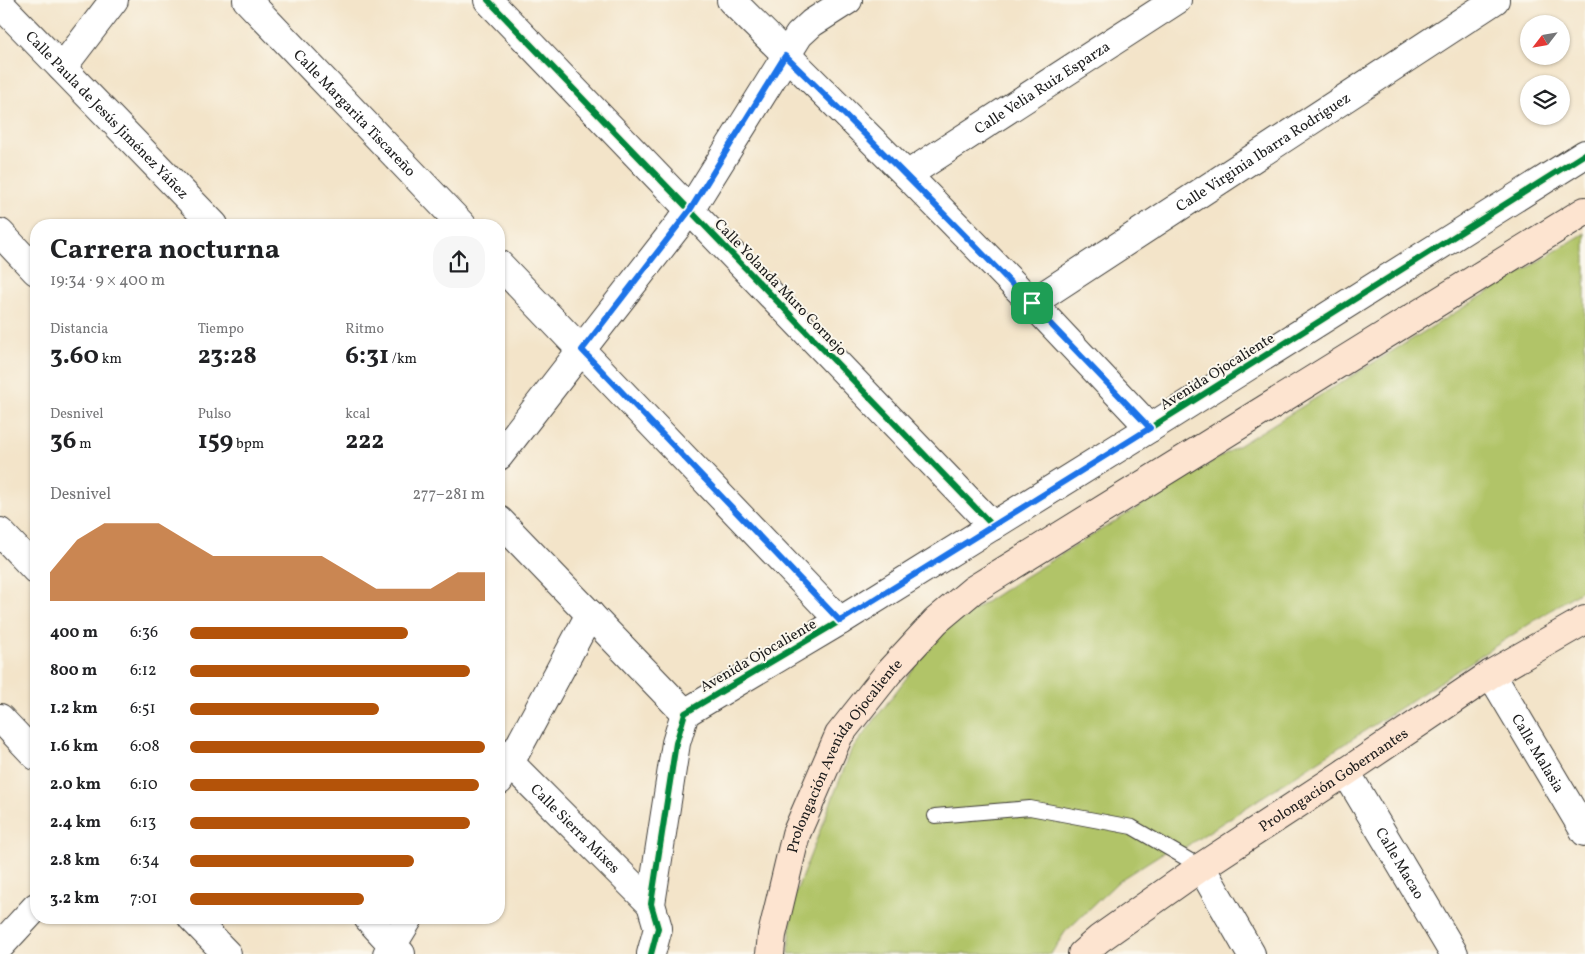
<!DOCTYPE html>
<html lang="es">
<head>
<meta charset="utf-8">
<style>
	body { margin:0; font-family:Vollkorn,serif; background:#f6f6f6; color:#202124; height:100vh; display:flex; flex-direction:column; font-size:19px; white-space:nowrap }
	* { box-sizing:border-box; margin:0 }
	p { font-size:16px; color:#757577 }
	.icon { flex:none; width:28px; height:28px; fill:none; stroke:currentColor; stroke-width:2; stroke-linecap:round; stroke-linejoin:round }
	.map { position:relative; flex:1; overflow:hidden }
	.drawer { position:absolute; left:30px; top:219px; width:475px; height:705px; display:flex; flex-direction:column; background:#fff; border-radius:20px; box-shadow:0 1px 4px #0004 }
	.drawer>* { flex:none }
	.needle { width:32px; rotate:239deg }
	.tools { position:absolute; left:1520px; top:15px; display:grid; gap:10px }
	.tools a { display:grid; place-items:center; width:50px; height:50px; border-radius:50%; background:#fff; box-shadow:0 1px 4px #0004; font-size:25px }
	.pin { position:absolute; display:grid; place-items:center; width:42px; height:42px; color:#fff; margin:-21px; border-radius:10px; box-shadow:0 2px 8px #0006 }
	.round { display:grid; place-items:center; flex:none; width:52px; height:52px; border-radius:20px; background:#f6f6f6 }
	.head { display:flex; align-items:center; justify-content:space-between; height:85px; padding:0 20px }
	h1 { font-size:28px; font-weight:700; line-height:38px }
	.stats { display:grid; grid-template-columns:repeat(3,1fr); gap:8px; height:85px; padding:5px 20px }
	.stats div { display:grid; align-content:center }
	.stats b { font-size:25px; font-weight:700 }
	.stats small { font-size:14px; font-weight:400 }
	.stats p { font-size:14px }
	.chart { height:140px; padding:10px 20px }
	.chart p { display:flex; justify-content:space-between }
	.chart svg { width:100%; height:90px; margin-top:5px; fill:#b45309; opacity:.7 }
	ul { padding:0 20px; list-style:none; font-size:16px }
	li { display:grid; grid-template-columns:80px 60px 1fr; align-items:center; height:38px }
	li i { height:12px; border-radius:6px; background:#b45309 }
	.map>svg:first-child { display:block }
	.green { fill:#b1c468; stroke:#667042 }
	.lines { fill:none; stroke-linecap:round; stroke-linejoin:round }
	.service-casing { stroke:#3c3a36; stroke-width:16 }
	.minor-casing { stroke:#3c3a36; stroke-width:30 }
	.secondary-casing { stroke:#3c3a36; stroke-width:30 }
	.service { stroke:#fff; stroke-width:14 }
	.minor { stroke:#fff; stroke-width:28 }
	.secondary { stroke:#fde4d0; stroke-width:28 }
	.cycleway-casing { stroke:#fbf7ec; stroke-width:9 }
	.cycleway { stroke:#00873e; stroke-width:6 }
	.route-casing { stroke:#fff; stroke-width:10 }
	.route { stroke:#1a73e8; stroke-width:6 }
	.labels { text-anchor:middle; stroke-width:4; stroke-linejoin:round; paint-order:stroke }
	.street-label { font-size:15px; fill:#1c1c1c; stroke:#fbf7ec }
</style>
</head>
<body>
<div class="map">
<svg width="1585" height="954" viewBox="0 0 1585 954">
	<rect width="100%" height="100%" fill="#fbf7ec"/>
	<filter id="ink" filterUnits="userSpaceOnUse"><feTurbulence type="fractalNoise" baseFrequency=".02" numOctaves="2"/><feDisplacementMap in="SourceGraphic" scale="10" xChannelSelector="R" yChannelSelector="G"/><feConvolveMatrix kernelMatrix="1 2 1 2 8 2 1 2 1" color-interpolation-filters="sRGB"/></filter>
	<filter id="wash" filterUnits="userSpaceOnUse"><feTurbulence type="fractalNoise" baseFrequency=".0096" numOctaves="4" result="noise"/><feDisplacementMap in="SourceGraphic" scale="20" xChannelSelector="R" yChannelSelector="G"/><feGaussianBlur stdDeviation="1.12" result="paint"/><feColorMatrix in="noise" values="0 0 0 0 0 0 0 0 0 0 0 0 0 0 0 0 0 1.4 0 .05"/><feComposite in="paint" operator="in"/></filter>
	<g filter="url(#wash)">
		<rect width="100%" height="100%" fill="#f3e4c9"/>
		<polygon class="green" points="1585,233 1585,588 1176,853 1166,836 1164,852 1120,880 1065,932 1051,954 789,954 792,902 851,751 942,631 1021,579"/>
	</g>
	<g filter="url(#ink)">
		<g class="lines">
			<g class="service-casing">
				<polyline id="service" points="935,816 1030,808 1132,827 1201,867"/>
			</g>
			<g class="minor-casing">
				<g id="minor">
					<path id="s1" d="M247,0L462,225"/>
					<polyline points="488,0 993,526"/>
					<polyline points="731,0 907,175 1032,303 1150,428"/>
					<path id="s2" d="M0,4L214,225"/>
					<polyline points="62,68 114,0"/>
					<path id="s3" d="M907,175L1177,0"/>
					<polyline points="0,233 36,271"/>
					<polyline points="499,264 840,621"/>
					<path id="s4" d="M1032,303L1495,0"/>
					<polyline points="499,456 690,210 799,35 812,23 848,0"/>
					<polyline points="499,520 685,713"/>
					<polyline points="0,532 36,570"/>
					<path id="s5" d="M1491,674L1585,832"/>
					<polyline points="0,718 36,756"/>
					<path id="s6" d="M499,752L651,904"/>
					<path id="s7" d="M1346,772L1454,954"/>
					<polyline points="499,781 510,763 590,614"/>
					<polyline points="1201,867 1251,954"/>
					<polyline points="192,918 227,954"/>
					<polyline points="368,918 401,954"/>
					<polyline points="0,946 36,907"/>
					<polyline points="387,954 409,918"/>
					<polyline points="651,954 658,928 651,904 676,743 685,713 840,621 1150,428 1585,154"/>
				</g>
			</g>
			<g class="secondary-casing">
				<g id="secondary">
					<path id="s8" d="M770,954L772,935L796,834L839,735L889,672L936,621L973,590L1585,211"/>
					<path id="s9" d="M1082,954L1099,939L1201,867L1346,772L1491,674L1585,620"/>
				</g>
			</g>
			<use href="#service" class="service"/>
			<use href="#minor" class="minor"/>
			<use href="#secondary" class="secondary"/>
			<g class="cycleway-casing">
				<g id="cycleway">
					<polyline points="488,0 993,526"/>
					<polyline points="651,954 658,928 651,904 676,743 685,713 840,621 1150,428 1585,154"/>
				</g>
			</g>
			<use href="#cycleway" class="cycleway"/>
		</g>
	</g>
	<g class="lines" filter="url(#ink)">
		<g class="route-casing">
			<path id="route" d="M785,56C910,177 1030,302 1150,428L840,621L582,350L690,210Z"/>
		</g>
		<use href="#route" class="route"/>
	</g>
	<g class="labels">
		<g class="street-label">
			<text dy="5" stroke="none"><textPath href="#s3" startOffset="161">Calle Velia Ruiz Esparza</textPath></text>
			<text dy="5" stroke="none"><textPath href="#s1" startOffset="156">Calle Margarita Tiscareño</textPath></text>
			<text dy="5" stroke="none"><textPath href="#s2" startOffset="154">Calle Paula de Jesús Jiménez Yáñez</textPath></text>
			<text dy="5" stroke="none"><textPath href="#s4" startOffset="276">Calle Virginia Ibarra Rodríguez</textPath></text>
			<text transform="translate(781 287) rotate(46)" y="5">Calle Yolanda Muro Cornejo</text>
			<text transform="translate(1217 371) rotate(-32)" y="5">Avenida Ojocaliente</text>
			<text transform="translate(758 655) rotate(-30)" y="5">Avenida Ojocaliente</text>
			<text dy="5" stroke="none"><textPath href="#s5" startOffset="92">Calle Malasia</textPath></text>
			<text dy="5" stroke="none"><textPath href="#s8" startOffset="215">Prolongación Avenida Ojocaliente</textPath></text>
			<text dy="5" stroke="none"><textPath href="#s9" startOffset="306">Prolongación Gobernantes</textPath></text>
			<text dy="5" stroke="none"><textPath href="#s6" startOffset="108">Calle Sierra Mixes</textPath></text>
			<text dy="5" stroke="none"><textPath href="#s7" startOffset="106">Calle Macao</textPath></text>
		</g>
	</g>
</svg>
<div class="tools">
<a><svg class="needle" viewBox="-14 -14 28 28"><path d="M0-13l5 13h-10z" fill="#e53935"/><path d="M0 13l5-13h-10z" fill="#757577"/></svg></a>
<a><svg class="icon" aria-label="layers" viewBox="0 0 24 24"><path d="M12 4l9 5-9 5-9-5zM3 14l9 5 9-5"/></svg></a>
</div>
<div class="pin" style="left:1032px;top:303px;background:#1e9e55"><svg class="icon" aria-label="arrive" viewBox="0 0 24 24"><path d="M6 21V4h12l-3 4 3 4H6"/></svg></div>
<section class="drawer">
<div class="head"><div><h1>Carrera nocturna</h1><p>19:34 · 9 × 400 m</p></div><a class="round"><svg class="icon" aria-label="share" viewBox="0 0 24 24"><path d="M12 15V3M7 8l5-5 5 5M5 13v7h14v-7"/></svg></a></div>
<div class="stats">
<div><p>Distancia</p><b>3.60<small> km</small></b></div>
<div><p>Tiempo</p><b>23:28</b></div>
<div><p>Ritmo</p><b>6:31<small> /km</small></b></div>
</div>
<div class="stats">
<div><p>Desnivel</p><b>36<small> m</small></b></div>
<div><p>Pulso</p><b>159<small> bpm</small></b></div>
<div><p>kcal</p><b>222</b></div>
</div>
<div class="chart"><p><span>Desnivel</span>277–281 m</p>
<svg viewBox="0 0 160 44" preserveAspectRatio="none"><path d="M0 44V30L10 14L20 6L30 6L40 6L50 14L60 22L70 22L80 22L90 22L100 22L110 30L120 38L130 38L140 38L150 30L160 30V44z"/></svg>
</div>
<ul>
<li><b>400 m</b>6:36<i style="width:74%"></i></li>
<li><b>800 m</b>6:12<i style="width:95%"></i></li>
<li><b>1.2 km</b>6:51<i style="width:64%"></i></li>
<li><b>1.6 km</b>6:08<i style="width:100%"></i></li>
<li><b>2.0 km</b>6:10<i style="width:98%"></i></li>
<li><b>2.4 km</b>6:13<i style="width:95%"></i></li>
<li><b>2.8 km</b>6:34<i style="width:76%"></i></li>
<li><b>3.2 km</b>7:01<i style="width:59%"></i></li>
</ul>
</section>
</div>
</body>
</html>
